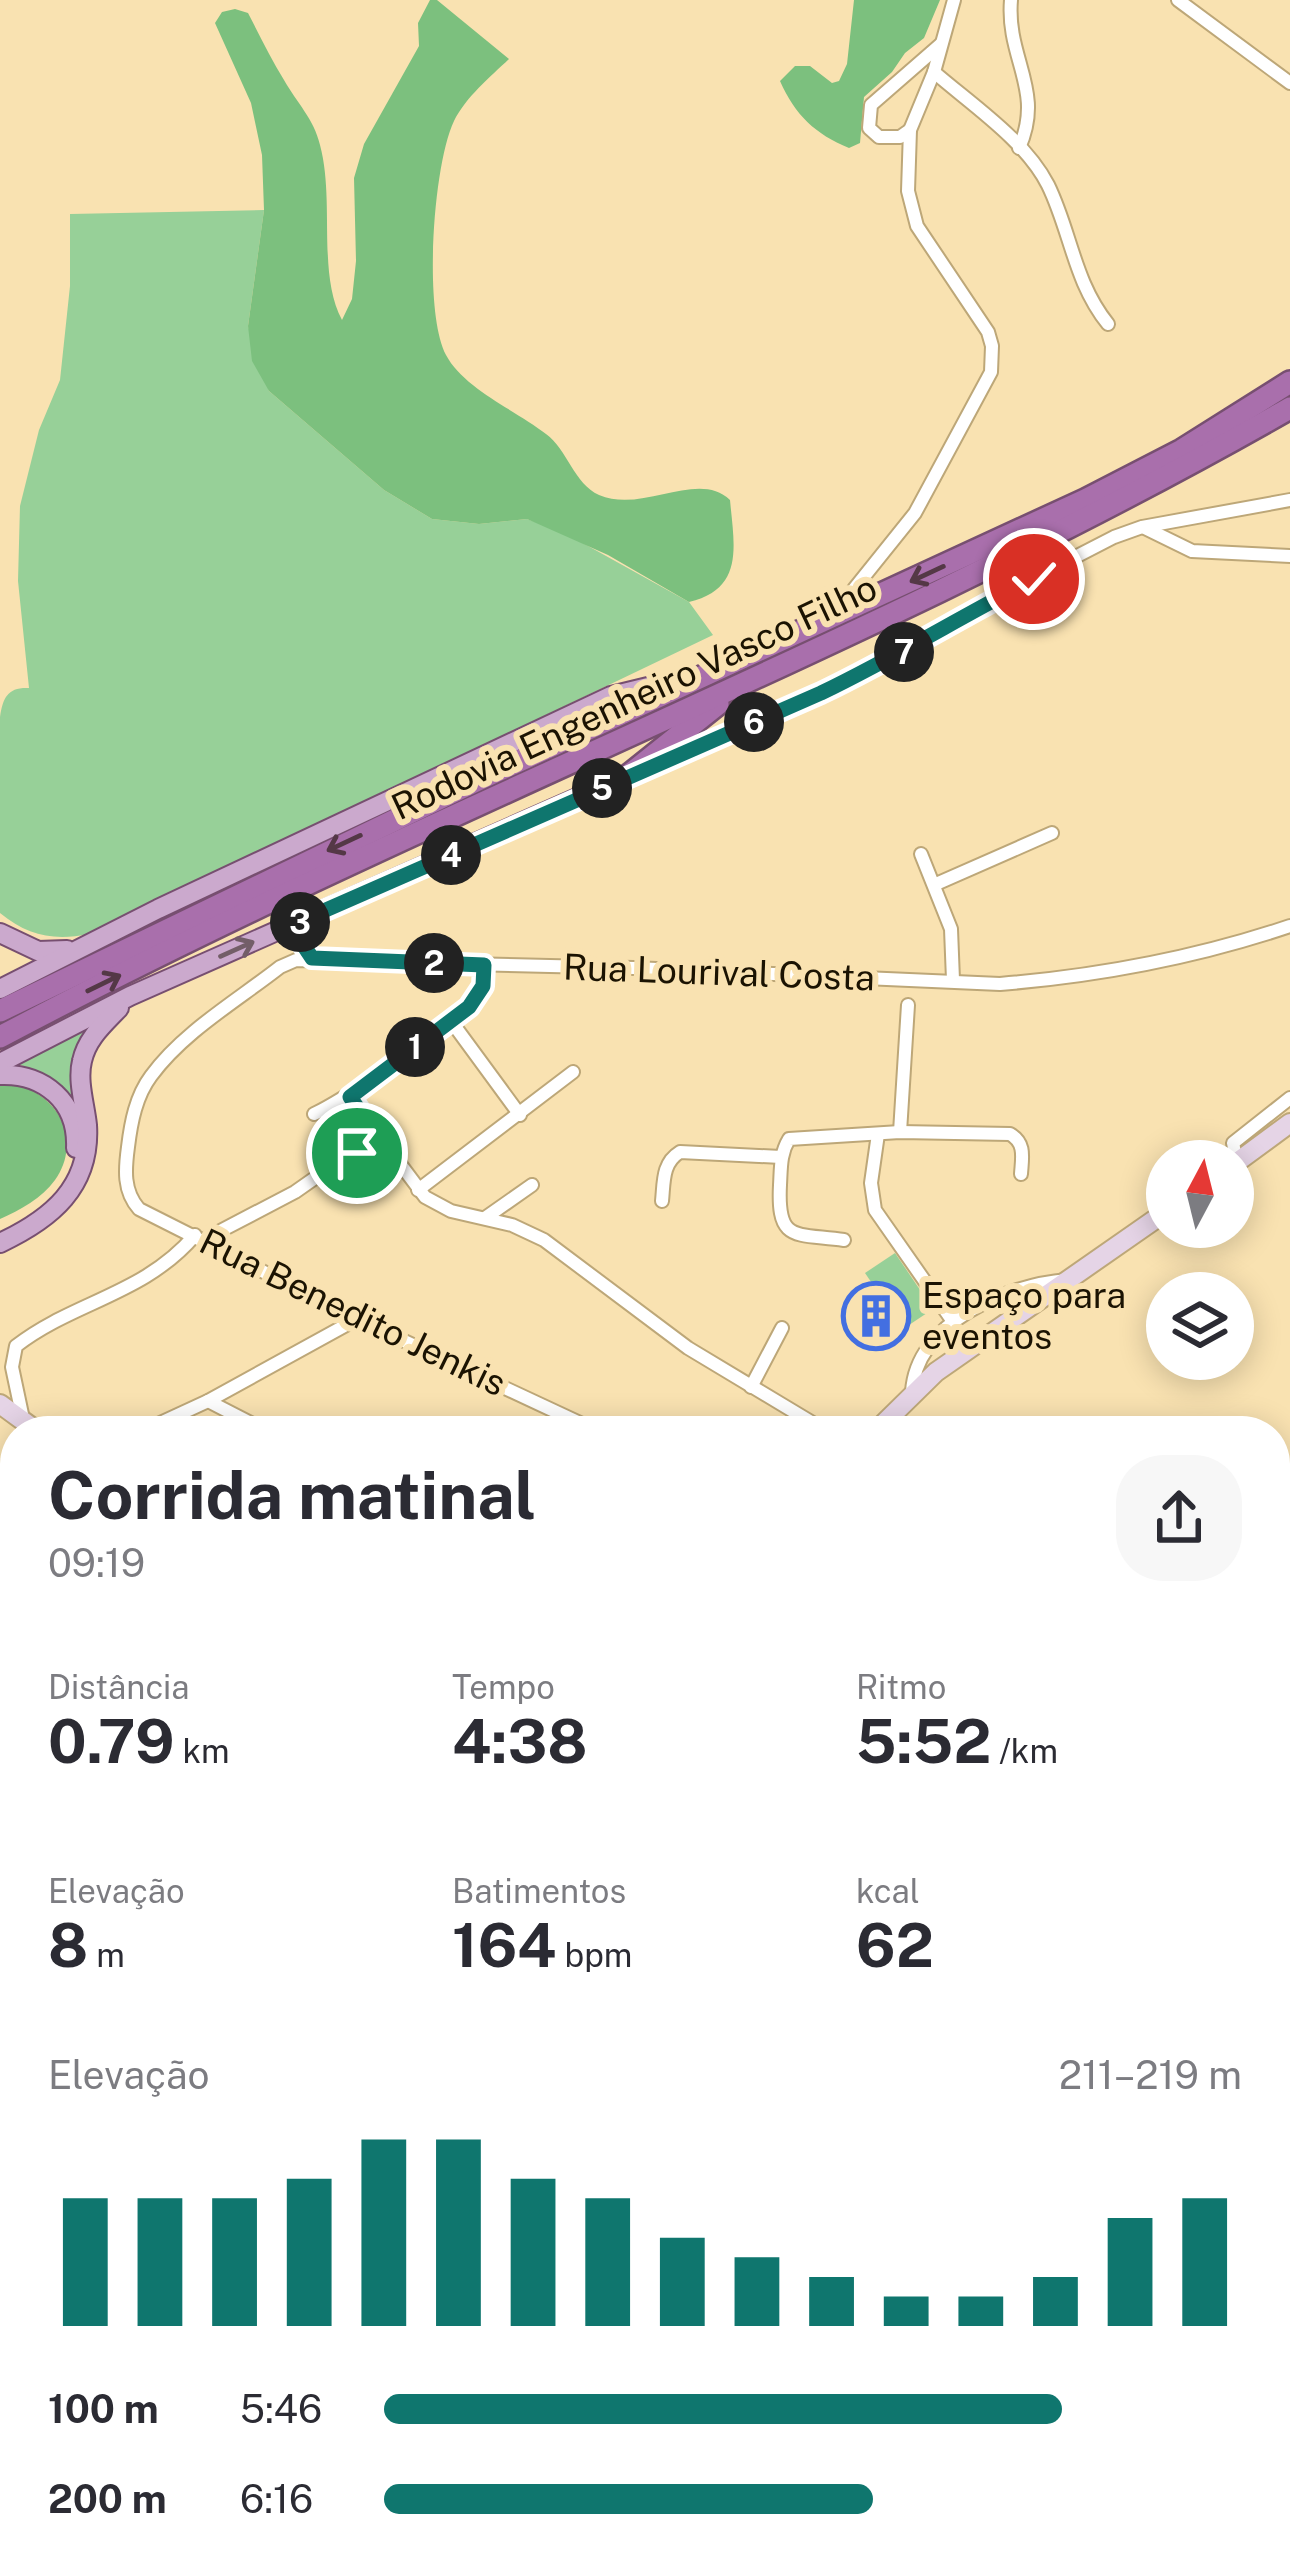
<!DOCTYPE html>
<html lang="pt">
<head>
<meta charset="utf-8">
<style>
	body { margin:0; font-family:"Public Sans",sans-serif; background:#f7f7f7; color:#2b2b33; height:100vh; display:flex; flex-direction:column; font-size:45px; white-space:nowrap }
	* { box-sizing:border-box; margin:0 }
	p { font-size:39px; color:#7c7c81 }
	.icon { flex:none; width:66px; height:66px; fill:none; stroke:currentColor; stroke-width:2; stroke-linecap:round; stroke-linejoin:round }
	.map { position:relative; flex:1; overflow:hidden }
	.sheet { position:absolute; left:0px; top:1416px; width:1290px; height:1155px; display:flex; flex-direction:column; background:#fff; border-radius:48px 48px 0 0; box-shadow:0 6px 30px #0003 }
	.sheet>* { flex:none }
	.needle { width:78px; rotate:7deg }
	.fabs { position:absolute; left:1146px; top:1140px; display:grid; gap:24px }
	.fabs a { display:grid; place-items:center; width:108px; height:108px; border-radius:50%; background:#fff; box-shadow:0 6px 30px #0003; font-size:60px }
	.pin { position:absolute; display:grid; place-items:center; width:102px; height:102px; color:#fff; margin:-51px; border:6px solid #fff; border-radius:50%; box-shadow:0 3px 12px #0007 }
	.km { position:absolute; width:60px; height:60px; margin:-30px; border-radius:50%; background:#222; color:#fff; font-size:33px; line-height:60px; text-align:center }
	.round { display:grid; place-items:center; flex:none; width:126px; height:126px; border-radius:48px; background:#f7f7f7 }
	.summary { display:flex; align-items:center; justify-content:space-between; height:204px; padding:0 48px }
	h1 { font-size:66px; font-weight:700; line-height:90px }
	.stats { display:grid; grid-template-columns:repeat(3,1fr); gap:18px; height:204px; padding:12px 48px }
	.stats div { display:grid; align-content:center }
	.stats b { font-size:60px; font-weight:700 }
	.stats small { font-size:33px; font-weight:400 }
	.stats p { font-size:33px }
	.chart { height:336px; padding:24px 48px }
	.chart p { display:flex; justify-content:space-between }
	.chart svg { width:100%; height:216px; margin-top:12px; stroke:#0f766e; stroke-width:6 }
	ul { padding:0 48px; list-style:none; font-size:39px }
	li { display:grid; grid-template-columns:192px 144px 1fr; align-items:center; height:90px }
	li i { height:30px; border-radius:15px; background:#0f766e }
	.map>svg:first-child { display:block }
	.green { fill:#97d098 }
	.forest { fill:#7cc07e }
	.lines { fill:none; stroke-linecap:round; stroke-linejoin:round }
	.minor-casing { stroke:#bda778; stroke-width:16 }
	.secondary-casing { stroke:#bda778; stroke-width:22 }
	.primary-casing { stroke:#774f70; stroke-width:22 }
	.motorway-casing { stroke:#774f70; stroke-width:26 }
	.minor { stroke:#fff; stroke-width:12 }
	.secondary { stroke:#e5d4e6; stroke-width:18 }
	.primary { stroke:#cba9cd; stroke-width:18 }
	.motorway { stroke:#a96fac; stroke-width:21 }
	.oneway { stroke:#543846 }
	.oneway2 { stroke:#735e68 }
	.route-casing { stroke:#fff; stroke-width:24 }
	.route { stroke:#0f766e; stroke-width:15 }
	.labels { text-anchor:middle; stroke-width:12; stroke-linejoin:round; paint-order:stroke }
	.street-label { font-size:36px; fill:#1b1302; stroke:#f9e2b1 }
	.poi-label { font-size:36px; fill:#1b1302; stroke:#f9e2b1; text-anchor:start }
</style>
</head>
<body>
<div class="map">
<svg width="1290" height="2570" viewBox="0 0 1290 2570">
	<rect width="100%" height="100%" fill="#f9e2b1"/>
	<g class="green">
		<path d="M264,210L248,326L269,391L384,490L432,519L479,524L527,519L561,531L689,602L713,635L89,934C54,941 28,936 0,913V717C3,697 8,687 29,688L18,581L20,506L39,430L60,380L70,286V214Z"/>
		<polygon points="87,1030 76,1115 60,1085 19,1064"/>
		<polygon points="895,1253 933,1309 903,1329 865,1273"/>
	</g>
	<g class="forest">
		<path d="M430,0H437L509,59C490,77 466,97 454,121C433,165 423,311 446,355C464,389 517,411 546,434C567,449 574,484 599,495C643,514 698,469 730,500C734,545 745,589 689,602L608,555L527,519L479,524L432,519L384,490L269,391L252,361L248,326L264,210L262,155L251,103L215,23L222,12L235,9L248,13C260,36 271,59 284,80C297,103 314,119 320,145C335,201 317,273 342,320L352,299L356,261L354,178L364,144L419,46L418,23Z"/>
		<path d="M854,0H940L924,38L905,53L892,72L864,97L860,143L849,148C815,134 795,115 780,81L795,66H810L832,83L839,81L847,64Z"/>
		<path d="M13,1084C58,1093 83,1140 55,1180C42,1198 20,1210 0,1219V1085Z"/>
	</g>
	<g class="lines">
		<g class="minor-casing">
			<g id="minor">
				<path d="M1011,0C1006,59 1045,90 1019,148"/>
				<polyline points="1178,0 1290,83"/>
				<path d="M934,72C972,105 1025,140 1048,185C1071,232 1074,282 1108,324"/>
				<polyline points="910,130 900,137 879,137 869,128 871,105 941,44"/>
				<polyline points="1143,527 1192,551 1290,556"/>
				<polyline points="854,589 915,513 991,372 992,346 988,332 917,226 908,191 910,130 934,72 954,0"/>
				<polyline points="647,768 898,656 953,620 1114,537 1142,527 1290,500"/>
				<polyline points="921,854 951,929 953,980"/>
				<polyline points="936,884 1052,833"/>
				<polyline points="451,1021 520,1115"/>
				<polyline points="350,1097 425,1197 451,1211 512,1225 544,1240 688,1348 826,1431"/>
				<path d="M314,1114C345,1100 467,1019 481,993C485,984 485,974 484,965"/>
				<polyline points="900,1132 908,1005"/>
				<polyline points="878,1134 871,1183 875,1210 954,1323"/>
				<polyline points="1237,1162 1233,1143 1290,1098"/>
				<polyline points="418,1190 573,1072"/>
				<path d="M662,1201C664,1182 662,1163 680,1152L781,1157"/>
				<polyline points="485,1218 532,1185"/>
				<polyline points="205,1239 295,1192 342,1159 382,1143"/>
				<path d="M844,1240C795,1233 777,1243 780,1185C781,1168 780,1154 789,1139L900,1132L1010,1134C1026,1143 1022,1158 1021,1174"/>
				<polyline points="751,1387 782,1328"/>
				<path d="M912,1392C916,1322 1007,1285 1067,1280"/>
				<polyline points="208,1401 266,1431"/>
				<path d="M23,1419L12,1367L16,1346C74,1301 144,1295 195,1235"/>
				<polyline points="143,1431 208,1401 357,1319"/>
				<path d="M597,1431L357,1319L139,1209C123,1191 125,1169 128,1147C131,1122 136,1096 151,1076C183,1032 238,1000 280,967L296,960L634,968L1000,984C1097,976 1198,957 1290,926"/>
				<polyline points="1275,1498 1290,1523"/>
				<polyline points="1275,1556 1290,1548"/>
				<polyline points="1275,1642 1290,1649"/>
				<polyline points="1275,1732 1290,1739"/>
				<polyline points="0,1737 15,1748"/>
				<polyline points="0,1826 15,1806"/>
				<polyline points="15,1912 6,1923 15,1932"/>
				<polyline points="1275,1913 1290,1909"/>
				<polyline points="0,1994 15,2005"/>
				<polyline points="1275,2277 1290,2330"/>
				<polyline points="1275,2393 1290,2373"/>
				<polyline points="113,2556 113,2570"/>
				<polyline points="428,2570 430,2556"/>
				<polyline points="684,2570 700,2563"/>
				<polyline points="1138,2570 1138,2556"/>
				<polyline points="1270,2570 1290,2529"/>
			</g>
		</g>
		<g class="secondary-casing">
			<g id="secondary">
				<polyline points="1233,1165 1290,1123"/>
				<polyline points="0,1404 37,1431"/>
				<polyline points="876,1431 936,1372 1167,1211"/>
				<polyline points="38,2570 42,2556"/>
			</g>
		</g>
		<g class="primary-casing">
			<g id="primary">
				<polyline points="296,923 300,940 312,958"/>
				<polyline points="0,933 38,951 67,950"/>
				<polyline points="0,989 158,909 611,696 681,679"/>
				<polyline points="0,1063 130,996 629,775"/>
				<path d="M0,1075C44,1073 78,1102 76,1148"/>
				<path d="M0,1243C51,1219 91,1187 87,1125C85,1105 77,1081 82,1061C87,1038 104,1024 119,1008"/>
				<polyline points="0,2129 15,2162"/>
				<polyline points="0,2542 9,2570"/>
				<polyline points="57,2570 57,2556"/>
			</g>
		</g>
		<g class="motorway-casing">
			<g id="motorway">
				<polyline points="629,775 718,704"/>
				<polyline points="0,1011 480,779 1085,500 1182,450 1290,382"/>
				<path d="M0,1037C423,812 874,646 1290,408"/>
			</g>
		</g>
		<use href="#minor" class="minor"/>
		<use href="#secondary" class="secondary"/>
		<use href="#primary" class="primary"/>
		<use href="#motorway" class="motorway"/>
	</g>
	<defs><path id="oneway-shaft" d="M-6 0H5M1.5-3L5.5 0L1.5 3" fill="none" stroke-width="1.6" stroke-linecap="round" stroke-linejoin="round" transform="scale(3)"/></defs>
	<g class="oneway">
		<use href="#oneway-shaft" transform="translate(927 574) rotate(155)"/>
		<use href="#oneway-shaft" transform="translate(344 843) rotate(155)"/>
		<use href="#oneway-shaft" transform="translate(104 983) rotate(-26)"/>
	</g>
	<use class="oneway2" href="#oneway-shaft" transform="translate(237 949) rotate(-24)"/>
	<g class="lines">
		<g class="route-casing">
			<path id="route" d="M357,1153L382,1143L350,1097L469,1007L483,986L484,965L312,958L300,940L296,923L821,693C894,658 962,616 1034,579"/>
		</g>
		<use href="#route" class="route"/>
	</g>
	<defs>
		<g id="building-ring" transform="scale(3.45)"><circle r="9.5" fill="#f9e2b1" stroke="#436fe1" stroke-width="1.5"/><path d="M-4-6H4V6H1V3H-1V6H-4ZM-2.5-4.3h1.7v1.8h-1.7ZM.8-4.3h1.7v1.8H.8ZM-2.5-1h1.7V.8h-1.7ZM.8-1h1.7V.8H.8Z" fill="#436fe1"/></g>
	</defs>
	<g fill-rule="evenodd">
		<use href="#building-ring" x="876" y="1316"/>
	</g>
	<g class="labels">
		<g class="street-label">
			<text transform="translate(634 697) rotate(-25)" y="13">Rodovia Engenheiro Vasco Filho</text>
			<text transform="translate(719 972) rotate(2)" y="13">Rua Lourival Costa</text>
			<text transform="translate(353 1312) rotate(26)" y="13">Rua Benedito Jenkis</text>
		</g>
		<g class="poi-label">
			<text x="922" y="1308">Espaço para<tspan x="922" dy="41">eventos</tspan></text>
		</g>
	</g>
</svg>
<div class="fabs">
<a><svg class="needle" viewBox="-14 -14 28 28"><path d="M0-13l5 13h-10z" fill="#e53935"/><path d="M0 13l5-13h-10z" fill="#7c7c81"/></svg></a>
<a><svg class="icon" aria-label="layers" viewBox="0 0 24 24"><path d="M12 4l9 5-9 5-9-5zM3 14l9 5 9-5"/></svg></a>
</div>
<div class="pin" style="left:357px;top:1153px;background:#1e9e55"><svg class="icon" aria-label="arrive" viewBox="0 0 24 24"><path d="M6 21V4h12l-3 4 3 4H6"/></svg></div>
<div class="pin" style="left:1034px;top:579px;background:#d93025"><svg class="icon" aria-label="check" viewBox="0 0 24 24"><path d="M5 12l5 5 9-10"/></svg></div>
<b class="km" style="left:415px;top:1047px">1</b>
<b class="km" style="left:434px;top:963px">2</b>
<b class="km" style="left:300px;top:922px">3</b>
<b class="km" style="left:451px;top:855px">4</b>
<b class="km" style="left:602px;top:788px">5</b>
<b class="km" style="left:754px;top:722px">6</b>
<b class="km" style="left:904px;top:652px">7</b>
<section class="sheet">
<div class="summary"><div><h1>Corrida matinal</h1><p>09:19</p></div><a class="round"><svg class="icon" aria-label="share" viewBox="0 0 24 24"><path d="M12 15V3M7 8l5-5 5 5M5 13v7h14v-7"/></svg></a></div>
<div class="stats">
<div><p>Distância</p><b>0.79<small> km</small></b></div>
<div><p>Tempo</p><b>4:38</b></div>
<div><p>Ritmo</p><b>5:52<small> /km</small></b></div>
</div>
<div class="stats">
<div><p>Elevação</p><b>8<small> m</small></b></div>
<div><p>Batimentos</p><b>164<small> bpm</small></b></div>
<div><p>kcal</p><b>62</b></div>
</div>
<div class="chart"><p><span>Elevação</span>211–219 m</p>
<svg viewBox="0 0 160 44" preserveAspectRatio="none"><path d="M5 44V18M15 44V18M25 44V18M35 44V14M45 44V6M55 44V6M65 44V14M75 44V18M85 44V26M95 44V30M105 44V34M115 44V38M125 44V38M135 44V34M145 44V22M155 44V18"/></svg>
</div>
<ul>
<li><b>100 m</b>5:46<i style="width:79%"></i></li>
<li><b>200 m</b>6:16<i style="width:57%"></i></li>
</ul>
</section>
</div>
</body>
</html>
